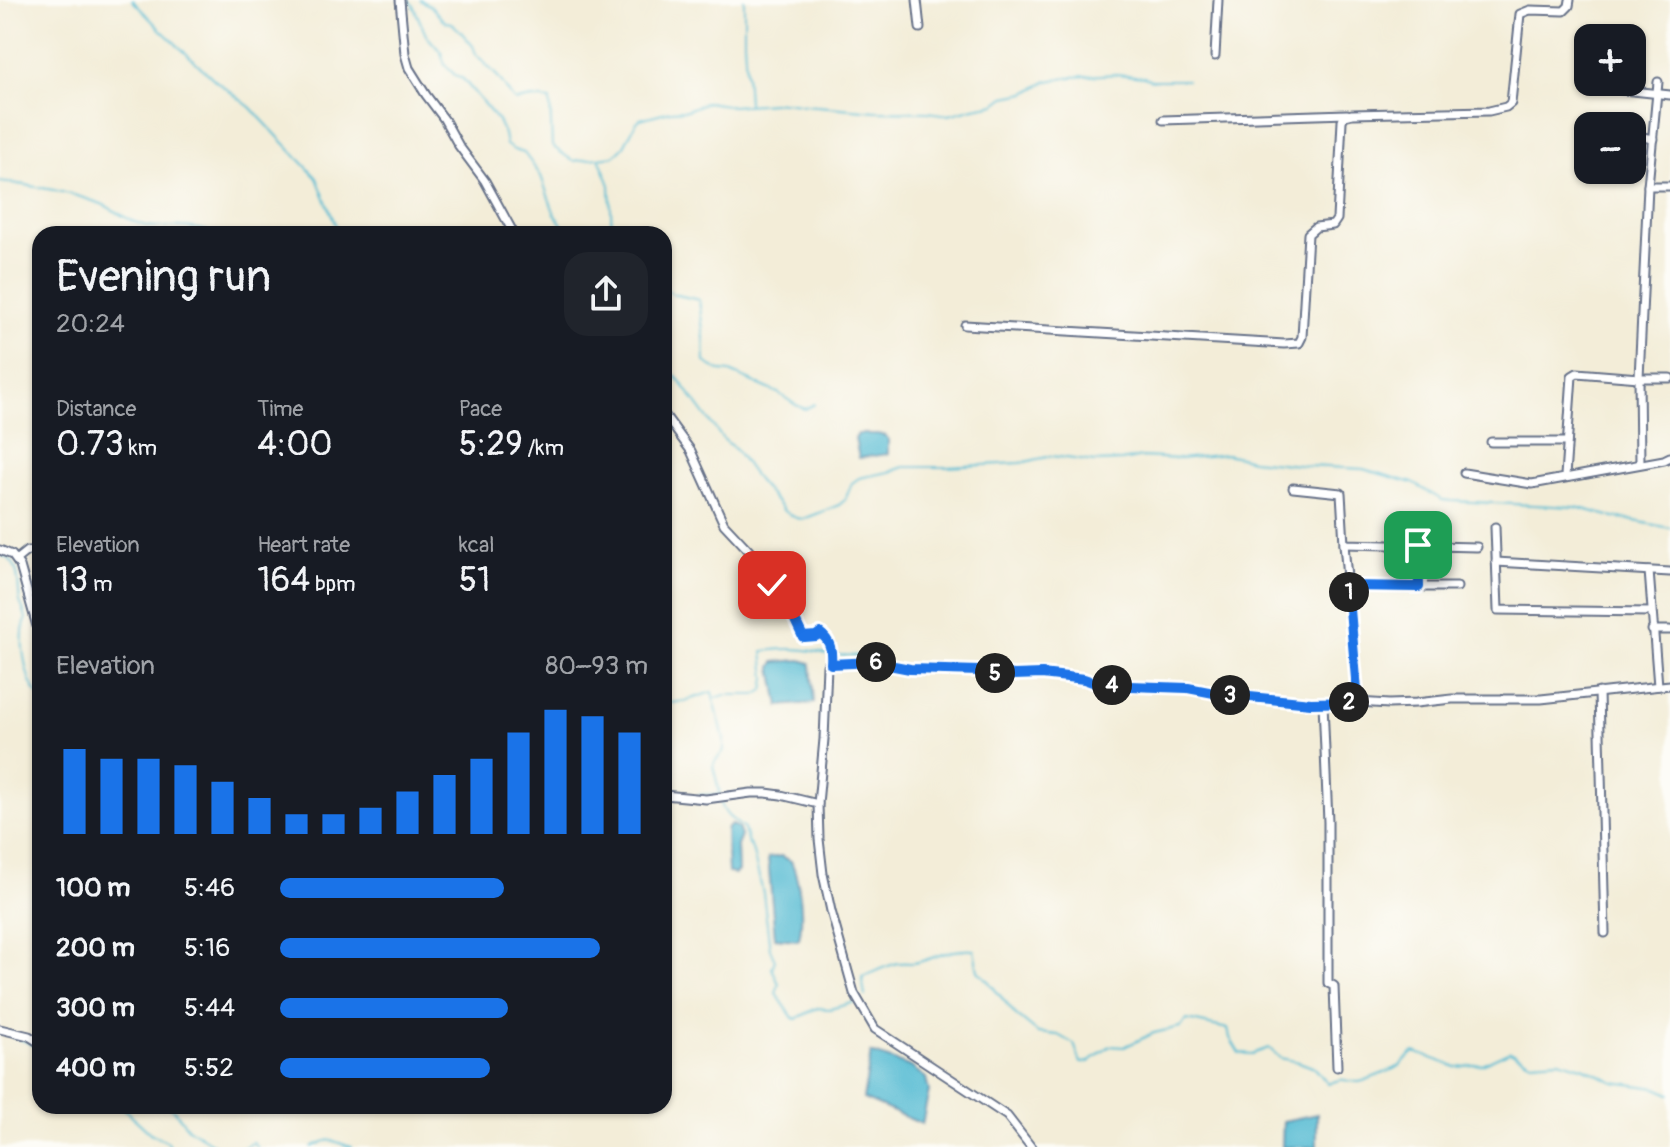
<!DOCTYPE html>
<html lang="en">
<head>
<meta charset="utf-8">
<style>
	body { margin:0; font-family:Pangolin,sans-serif; background:#20242c; color:#f1f3f6; height:100vh; display:flex; flex-direction:column; font-size:30px; white-space:nowrap }
	* { box-sizing:border-box; margin:0 }
	p { font-size:26px; color:#9ea1a6 }
	.icon { flex:none; width:44px; height:44px; fill:none; stroke:currentColor; stroke-width:2; stroke-linecap:round; stroke-linejoin:round }
	.map { position:relative; flex:1; overflow:hidden }
	.details { position:absolute; left:32px; top:226px; width:640px; height:888px; display:flex; flex-direction:column; background:#171b24; border-radius:24px; box-shadow:0 2px 6px #0004 }
	.details>* { flex:none }
	.tools { position:absolute; left:1574px; top:24px; display:grid; gap:16px }
	.tools a { display:grid; place-items:center; width:72px; height:72px; border-radius:16px; background:#171b24; box-shadow:0 2px 6px #0004; font-size:40px }
	.pin { position:absolute; display:grid; place-items:center; width:68px; height:68px; color:#fff; margin:-34px; border-radius:16px; box-shadow:0 4px 12px #0006 }
	.km { position:absolute; width:40px; height:40px; margin:-20px; border-radius:50%; background:#222; color:#fff; font-size:22px; line-height:40px; text-align:center }
	.round { display:grid; place-items:center; flex:none; width:84px; height:84px; border-radius:24px; background:#20242c }
	.summary { display:flex; align-items:center; justify-content:space-between; height:136px; padding:0 24px }
	h1 { font-size:44px; font-weight:600; line-height:60px }
	.figures { display:grid; grid-template-columns:repeat(3,1fr); gap:12px; height:136px; padding:8px 24px }
	.figures div { display:grid; align-content:center }
	.figures b { font-size:34px; font-weight:600 }
	.figures small { font-size:22px; font-weight:400 }
	.figures p { font-size:22px }
	.chart { height:224px; padding:16px 24px }
	.chart p { display:flex; justify-content:space-between }
	.chart svg { width:100%; height:144px; margin-top:8px; stroke:#1a73e8; stroke-width:6 }
	ul { padding:0 24px; list-style:none; font-size:26px }
	li { display:grid; grid-template-columns:128px 96px 1fr; align-items:center; height:60px }
	li i { height:20px; border-radius:10px; background:#1a73e8 }
	.map>svg:first-child { display:block }
	.water { fill:#55bbd3; stroke:#387598; stroke-width:2 }
	.lines { fill:none; stroke-linecap:round; stroke-linejoin:round }
	.stream { stroke:#55bbd3; stroke-width:2 }
	.minor-casing { stroke:#677289; stroke-width:11 }
	.minor { stroke:#fff; stroke-width:7 }
	.route-casing { stroke:#fff; stroke-width:16 }
	.route { stroke:#1a73e8; stroke-width:10 }
</style>
</head>
<body>
<div class="map">
<svg width="1670" height="1147" viewBox="0 0 1670 1147">
	<rect width="100%" height="100%" fill="#fdfcf7"/>
	<filter id="ink" filterUnits="userSpaceOnUse"><feTurbulence type="fractalNoise" baseFrequency=".0125" numOctaves="2"/><feDisplacementMap in="SourceGraphic" scale="16" xChannelSelector="R" yChannelSelector="G"/><feConvolveMatrix kernelMatrix="1 2 1 2 8 2 1 2 1" color-interpolation-filters="sRGB"/></filter>
	<filter id="wash" filterUnits="userSpaceOnUse"><feTurbulence type="fractalNoise" baseFrequency=".006" numOctaves="4" result="noise"/><feDisplacementMap in="SourceGraphic" scale="32" xChannelSelector="R" yChannelSelector="G"/><feGaussianBlur stdDeviation="1.8" result="paint"/><feColorMatrix in="noise" values="0 0 0 0 0 0 0 0 0 0 0 0 0 0 0 0 0 1.4 0 .05"/><feComposite in="paint" operator="in"/></filter>
	<g filter="url(#wash)">
		<rect width="100%" height="100%" fill="#f3edd8"/>
		<g class="water">
			<polygon points="858,434 877,434 886,436 888,439 888,454 859,458 855,439"/>
			<polygon points="801,660 810,663 811,666 814,703 779,706 772,667 775,662"/>
			<polygon points="731,825 738,828 741,836 737,846 738,871 735,874 728,873 726,831 727,828"/>
			<path d="M781,856L791,861C800,881 804,917 799,939L797,940L775,938L768,858Z"/>
			<polygon points="871,1053 911,1067 926,1078 929,1091 922,1124 863,1099"/>
			<polygon points="1317,1114 1317,1147 1282,1147 1283,1121"/>
		</g>
		<g class="lines">
			<g class="stream">
				<polyline points="132,0 159,28 216,81 250,107 317,178 339,234"/>
				<polyline points="408,0 413,5 426,35 441,52 445,65 455,75 463,79 498,121 504,134 506,145 514,150 524,153 541,176 554,212 568,234"/>
				<polyline points="420,0 431,6 442,19 446,22 452,23 461,32 473,46 476,54 499,78 513,99 516,101 532,98 550,100 552,146 573,161 614,156 624,146 636,123 640,119 670,111 687,110 707,102 732,106 785,102 805,105 876,111 928,112 949,115 974,108 996,104 1005,97 1026,93 1048,81 1072,77 1116,74 1144,77 1151,80 1187,80"/>
				<polyline points="744,0 744,41 748,103"/>
				<polyline points="600,160 610,185 612,234"/>
				<path d="M0,182C33,185 68,192 99,203C115,209 127,221 144,225C157,229 169,226 182,227C190,227 199,229 207,231L206,234"/>
				<polyline points="664,288 673,294 699,300 704,338 705,362 720,371 730,372 778,393 796,405 805,409 815,404"/>
				<polyline points="664,366 680,381 722,438 736,450 757,480 784,511 796,518 803,519 814,515 839,505 845,500 852,483 859,478 889,472 904,467 946,467 1020,463 1052,456 1095,462 1121,461 1142,457 1180,459 1226,454 1252,460 1308,466 1363,469 1413,483 1442,500 1452,501 1576,507 1609,516 1670,528"/>
				<path d="M0,555C22,560 17,585 20,602C22,607 26,614 26,620C25,624 23,628 23,632C21,647 27,688 40,695"/>
				<polyline points="773,591 779,597"/>
				<polyline points="833,655 867,656 887,659"/>
				<path d="M713,699L725,695H756L764,690L766,678L763,652C782,647 808,649 827,654"/>
				<polyline points="664,704 685,701 712,692 724,739 724,751 715,761 713,766 720,794 699,795"/>
				<polyline points="721,802 723,809 728,816 744,829 747,841 752,849 763,893 770,949 775,960 772,968 779,984 776,993 793,1018 796,1019 817,1008 830,1009 855,1002"/>
				<path d="M865,996L862,977C874,972 885,966 898,963C905,962 911,964 918,962C938,957 951,948 974,950L978,971L988,981L1016,1015L1038,1033L1058,1035L1074,1044L1081,1063L1089,1062L1110,1046L1124,1047L1154,1033L1180,1027L1187,1020L1228,1029L1230,1038L1239,1053L1252,1054L1269,1048L1280,1058L1299,1062L1315,1068L1328,1084C1346,1076 1343,1082 1359,1082C1362,1082 1397,1068 1400,1066C1405,1061 1408,1056 1414,1052L1456,1067L1482,1064L1510,1051L1531,1062L1559,1060L1585,1068L1614,1082L1656,1088L1670,1094"/>
				<polyline points="9,1035 25,1041 40,1050"/>
				<polyline points="121,1106 150,1133 168,1142 170,1147"/>
				<polyline points="168,1106 173,1109 188,1128 218,1147"/>
				<polyline points="244,1147 253,1142 257,1147"/>
				<path d="M312,1147C335,1135 331,1142 352,1147"/>
			</g>
		</g>
	</g>
	<g filter="url(#ink)">
		<g class="lines">
			<g class="minor-casing">
				<g id="minor">
					<polyline points="400,0 405,54 409,68 426,95 444,119 459,146 485,181 514,234"/>
					<polyline points="917,0 920,28"/>
					<polyline points="1215,56 1218,0"/>
					<polyline points="1614,89 1670,95"/>
					<polyline points="1163,120 1347,114"/>
					<polyline points="1632,135 1653,139"/>
					<polyline points="1648,186 1670,186"/>
					<polyline points="965,325 1284,344 1299,343 1302,337 1308,234 1316,227 1333,225 1337,219 1342,121 1344,116 1352,114 1489,111 1506,107 1511,103 1520,14 1530,10 1564,11 1569,6 1570,0"/>
					<path d="M664,414L691,451L724,524L754,556L770,582L784,598L803,637L816,636L820,633C831,640 832,651 831,664"/>
					<polyline points="1491,442 1567,442"/>
					<polyline points="1640,463 1639,378 1648,186 1658,82"/>
					<polyline points="1464,473 1532,484 1664,460 1670,457"/>
					<polyline points="1565,476 1572,376 1577,373 1639,378 1670,378"/>
					<polyline points="1293,488 1341,493 1344,544 1477,547"/>
					<polyline points="1495,527 1498,610 1651,612"/>
					<polyline points="1344,544 1358,702"/>
					<polyline points="1418,545 1419,587 1457,587"/>
					<polyline points="0,550 12,555 20,566 40,637"/>
					<polyline points="17,559 27,551 40,551"/>
					<polyline points="1496,562 1670,572"/>
					<polyline points="1649,571 1658,686"/>
					<polyline points="1348,586 1419,587"/>
					<polyline points="1652,630 1670,630"/>
					<polyline points="1599,692 1605,933"/>
					<polyline points="1323,703 1328,822 1328,983 1334,986 1337,1067"/>
					<polyline points="664,795 706,799 751,793 766,793 781,795 818,804"/>
					<polyline points="0,1029 29,1036 40,1043"/>
					<polyline points="1031,1147 1007,1116 875,1029 854,993 831,911 823,874 819,839 818,804 824,739 827,666 865,661 910,669 966,670 1014,675 1042,674 1080,679 1101,685 1188,688 1219,694 1311,703 1358,702 1389,704 1416,703 1452,699 1541,699 1670,685"/>
				</g>
			</g>
			<use href="#minor" class="minor"/>
		</g>
	</g>
	<g class="lines" filter="url(#ink)">
		<g class="route-casing">
			<path id="route" d="M772,585L787,603L803,637L816,636L820,633C831,641 832,651 831,664L873,662L910,669L980,671L1014,675L1042,674L1084,679L1101,685L1188,688L1219,694L1311,703L1358,702L1348,586L1419,587L1418,545"/>
		</g>
		<use href="#route" class="route"/>
	</g>
</svg>
<div class="tools">
<a>+</a>
<a>−</a>
</div>
<div class="pin" style="left:1418px;top:545px;background:#1e9e55"><svg class="icon" aria-label="arrive" viewBox="0 0 24 24"><path d="M6 21V4h12l-3 4 3 4H6"/></svg></div>
<div class="pin" style="left:772px;top:585px;background:#d93025"><svg class="icon" aria-label="check" viewBox="0 0 24 24"><path d="M5 12l5 5 9-10"/></svg></div>
<b class="km" style="left:1349px;top:592px">1</b>
<b class="km" style="left:1349px;top:702px">2</b>
<b class="km" style="left:1230px;top:695px">3</b>
<b class="km" style="left:1112px;top:685px">4</b>
<b class="km" style="left:995px;top:673px">5</b>
<b class="km" style="left:876px;top:662px">6</b>
<section class="details">
<div class="summary"><div><h1>Evening run</h1><p>20:24</p></div><a class="round"><svg class="icon" aria-label="share" viewBox="0 0 24 24"><path d="M12 15V3M7 8l5-5 5 5M5 13v7h14v-7"/></svg></a></div>
<div class="figures">
<div><p>Distance</p><b>0.73<small> km</small></b></div>
<div><p>Time</p><b>4:00</b></div>
<div><p>Pace</p><b>5:29<small> /km</small></b></div>
</div>
<div class="figures">
<div><p>Elevation</p><b>13<small> m</small></b></div>
<div><p>Heart rate</p><b>164<small> bpm</small></b></div>
<div><p>kcal</p><b>51</b></div>
</div>
<div class="chart"><p><span>Elevation</span>80–93 m</p>
<svg viewBox="0 0 160 44" preserveAspectRatio="none"><path d="M5 44V18M15 44V21M25 44V21M35 44V23M45 44V28M55 44V33M65 44V38M75 44V38M85 44V36M95 44V31M105 44V26M115 44V21M125 44V13M135 44V6M145 44V8M155 44V13"/></svg>
</div>
<ul>
<li><b>100 m</b>5:46<i style="width:61%"></i></li>
<li><b>200 m</b>5:16<i style="width:87%"></i></li>
<li><b>300 m</b>5:44<i style="width:62%"></i></li>
<li><b>400 m</b>5:52<i style="width:57%"></i></li>
</ul>
</section>
</div>
</body>
</html>
